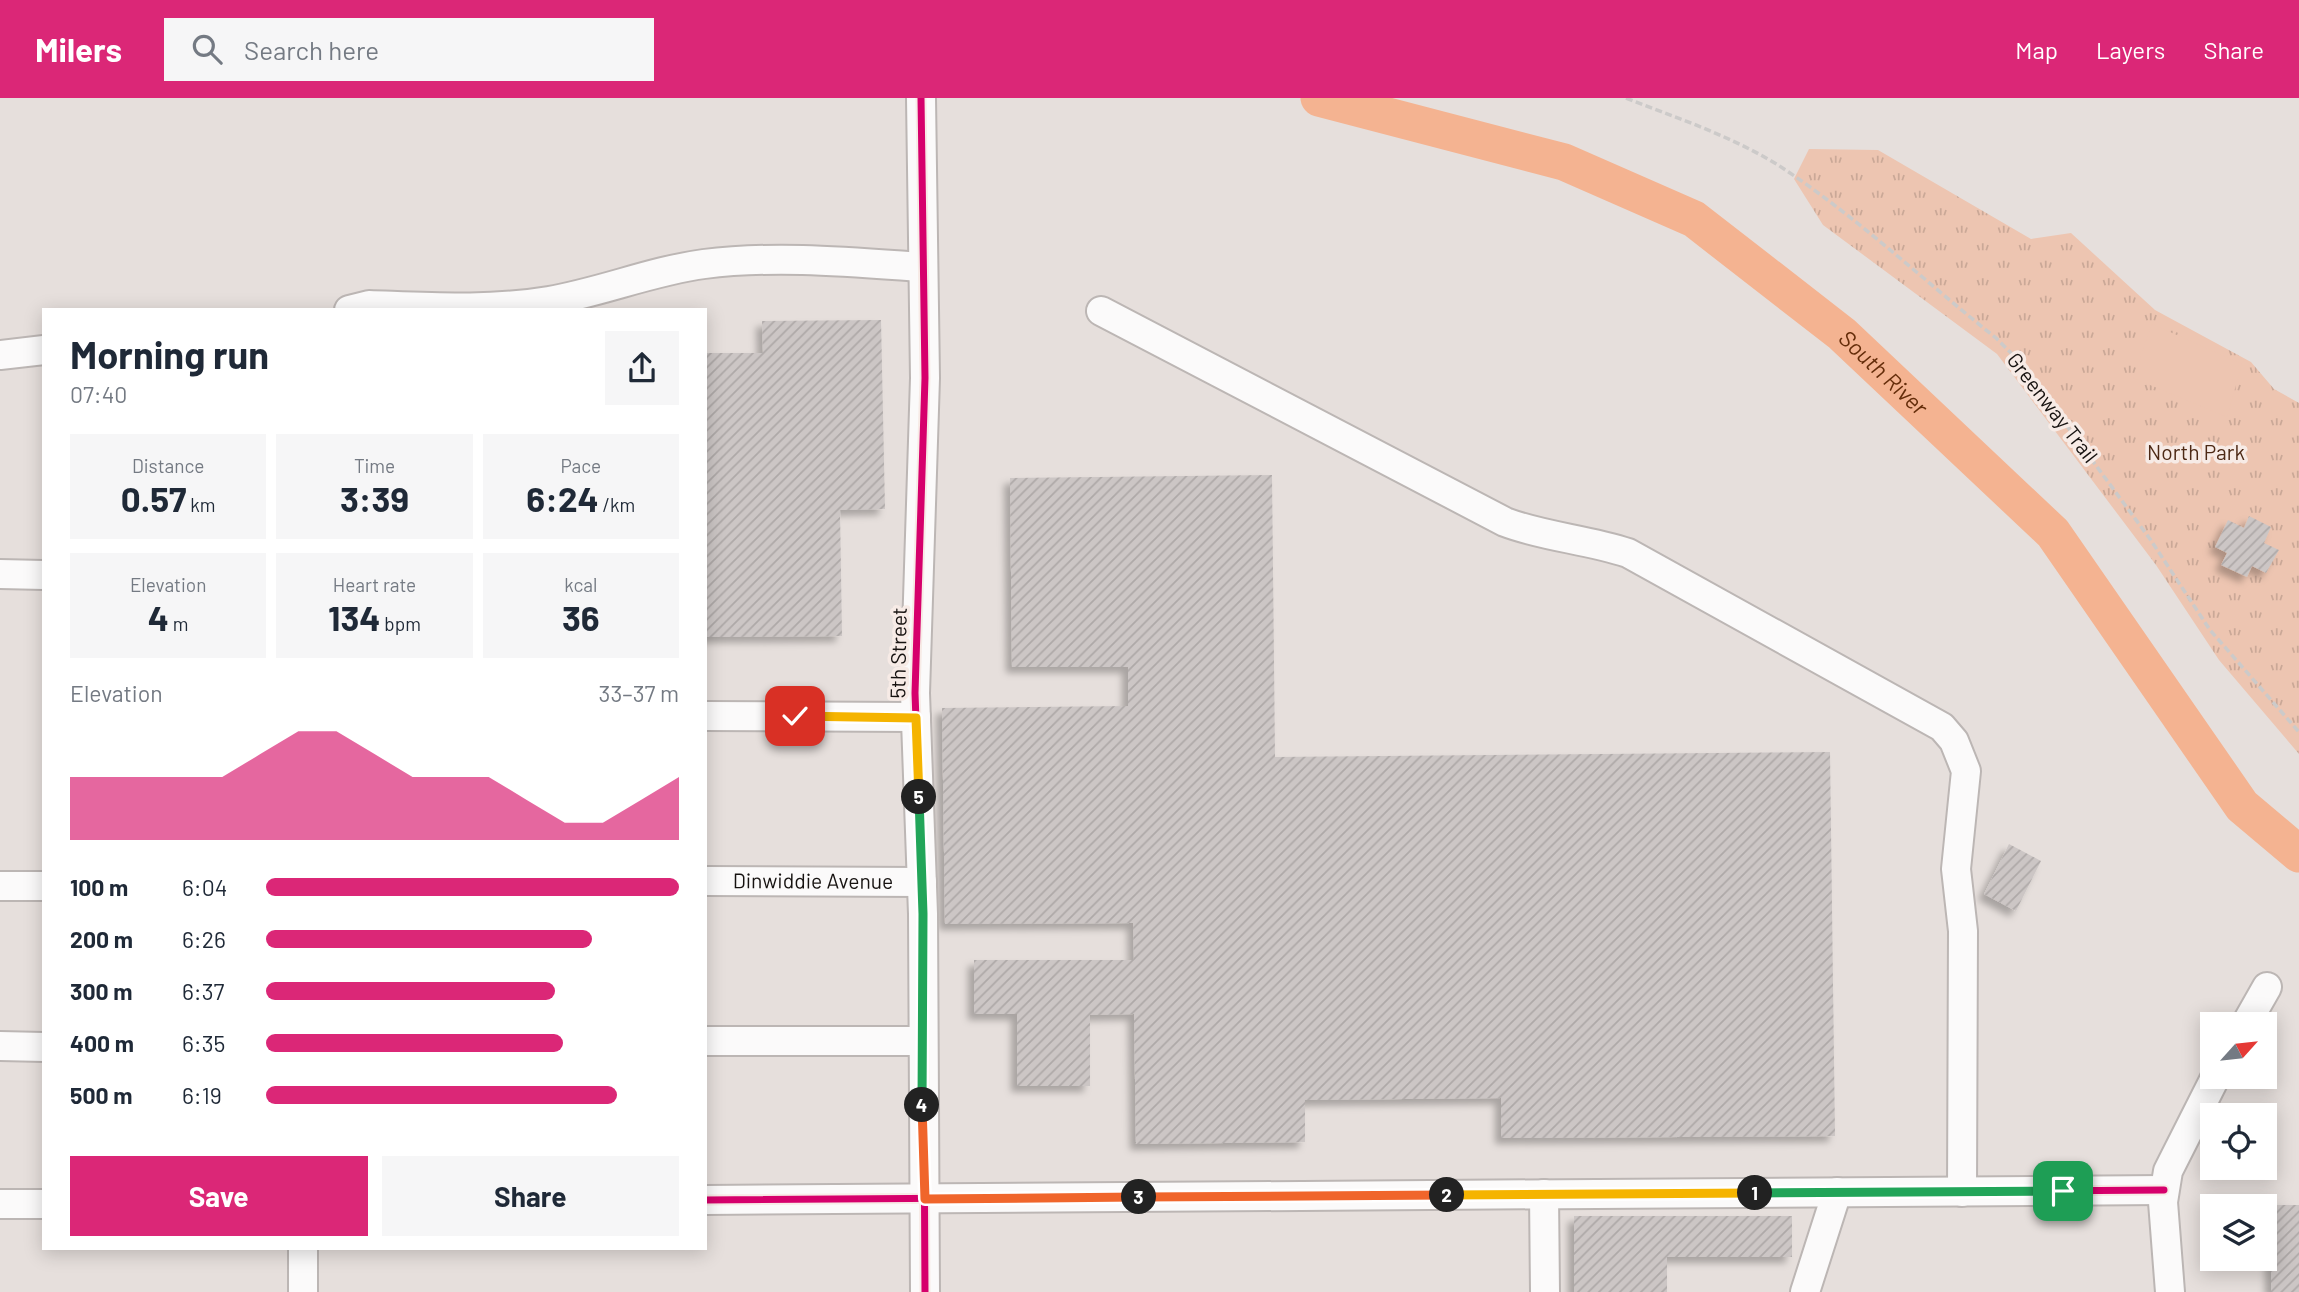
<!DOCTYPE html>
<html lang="en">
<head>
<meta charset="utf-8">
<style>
	body { margin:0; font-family:Barlow,sans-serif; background:#f6f6f7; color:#1f2937; height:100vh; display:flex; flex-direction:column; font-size:26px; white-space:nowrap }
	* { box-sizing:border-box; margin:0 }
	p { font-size:23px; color:#747a83 }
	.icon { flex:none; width:38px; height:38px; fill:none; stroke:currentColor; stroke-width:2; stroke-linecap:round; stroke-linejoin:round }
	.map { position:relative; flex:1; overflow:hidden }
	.side { position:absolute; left:42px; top:210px; width:665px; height:942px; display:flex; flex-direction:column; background:#fff; border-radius:0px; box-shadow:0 4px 18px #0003 }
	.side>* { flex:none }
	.needle { width:46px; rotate:63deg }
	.tools { position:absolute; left:2200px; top:914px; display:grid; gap:14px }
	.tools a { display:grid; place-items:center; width:77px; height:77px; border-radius:0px; background:#fff; box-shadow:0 4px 18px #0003; font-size:35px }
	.pin { position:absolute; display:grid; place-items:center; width:60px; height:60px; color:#fff; margin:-30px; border-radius:14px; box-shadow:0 4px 10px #0006 }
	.km { position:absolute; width:35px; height:35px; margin:-18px; border-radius:50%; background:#222; color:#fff; font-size:19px; line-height:35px; text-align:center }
	.round { display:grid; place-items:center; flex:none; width:74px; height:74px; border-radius:0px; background:#f6f6f7 }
	.head { display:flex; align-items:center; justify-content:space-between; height:119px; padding:0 28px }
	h1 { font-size:38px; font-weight:700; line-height:52px }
	.stats { display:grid; grid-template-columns:repeat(3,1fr); gap:10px; height:119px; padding:7px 28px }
	.stats div { display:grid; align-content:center; border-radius:0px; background:#f6f6f7; text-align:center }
	.stats b { font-size:35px; font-weight:700 }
	.stats small { font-size:19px; font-weight:400 }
	.stats p { font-size:19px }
	.chart { height:196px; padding:14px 28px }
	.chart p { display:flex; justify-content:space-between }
	.chart svg { width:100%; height:126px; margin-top:7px; fill:#db2777; opacity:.7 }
	.action { display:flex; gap:14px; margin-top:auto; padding:14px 28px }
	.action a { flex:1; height:80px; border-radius:0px; background:#db2777; color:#fff; font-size:28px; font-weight:700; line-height:80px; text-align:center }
	.action a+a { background:#f6f6f7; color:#1f2937 }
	ul { padding:0 28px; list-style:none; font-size:23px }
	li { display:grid; grid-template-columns:112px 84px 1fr; align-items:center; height:52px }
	li i { height:18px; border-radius:9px; background:#db2777 }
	header { display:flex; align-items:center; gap:42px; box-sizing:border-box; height:98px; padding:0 35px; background:#db2777; color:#fff }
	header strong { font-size:33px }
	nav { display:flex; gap:38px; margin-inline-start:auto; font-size:24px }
	.search { width:490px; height:63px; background:#f6f6f7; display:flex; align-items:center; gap:18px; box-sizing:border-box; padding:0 24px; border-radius:0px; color:#747a83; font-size:26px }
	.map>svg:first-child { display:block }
	.grass { fill:url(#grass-tufts) }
	.garden { fill:#edc5b1 }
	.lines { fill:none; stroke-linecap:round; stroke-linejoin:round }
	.river { stroke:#f4b391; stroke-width:37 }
	.building { fill:url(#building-hatch); filter:url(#shadow) }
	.minor-casing { stroke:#bcb6b4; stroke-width:32 }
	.path { stroke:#cccac9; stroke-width:3.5; stroke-dasharray:7 3.5; stroke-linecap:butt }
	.minor { stroke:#fbfafa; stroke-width:28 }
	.cycleway-casing { stroke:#f7ebe6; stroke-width:11 }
	.cycleway { stroke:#d6006c; stroke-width:7 }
	.split-1-casing { stroke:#fff; stroke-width:14 }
	.split-2-casing { stroke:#fff; stroke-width:14 }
	.split-3-casing { stroke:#fff; stroke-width:14 }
	.split-4-casing { stroke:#fff; stroke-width:14 }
	.split-5-casing { stroke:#fff; stroke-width:14 }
	.split-6-casing { stroke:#fff; stroke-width:14 }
	.split-1 { stroke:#22a559; stroke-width:9 }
	.split-2 { stroke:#f5b400; stroke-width:9 }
	.split-3 { stroke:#f0652b; stroke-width:9 }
	.split-4 { stroke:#f0652b; stroke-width:9 }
	.split-5 { stroke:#22a559; stroke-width:9 }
	.split-6 { stroke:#f5b400; stroke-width:9 }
	.labels { text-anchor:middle; stroke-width:7; stroke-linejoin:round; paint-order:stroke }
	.street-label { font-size:21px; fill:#161210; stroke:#f7ebe6 }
	.park-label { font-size:21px; fill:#4d2915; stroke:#f7ebe6 }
	.water-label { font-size:23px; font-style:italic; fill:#652d0a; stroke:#f7ebe6 }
</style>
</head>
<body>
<header>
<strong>Milers</strong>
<div class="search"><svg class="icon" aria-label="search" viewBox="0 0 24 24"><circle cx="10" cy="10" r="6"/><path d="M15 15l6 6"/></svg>Search here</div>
<nav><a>Map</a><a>Layers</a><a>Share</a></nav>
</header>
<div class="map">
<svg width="2299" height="1194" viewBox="0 0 2299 1194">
	<defs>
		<pattern id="grass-tufts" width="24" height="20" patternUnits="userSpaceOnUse" patternTransform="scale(1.75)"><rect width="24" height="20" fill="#edc5b1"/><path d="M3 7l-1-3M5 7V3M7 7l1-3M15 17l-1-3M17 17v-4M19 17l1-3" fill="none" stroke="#caa897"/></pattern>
		<pattern id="building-hatch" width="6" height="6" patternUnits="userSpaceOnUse" patternTransform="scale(1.75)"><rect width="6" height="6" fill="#ccc6c5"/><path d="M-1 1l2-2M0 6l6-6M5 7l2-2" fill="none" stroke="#aea9a8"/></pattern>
		<filter id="shadow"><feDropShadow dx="-6" dy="6" stdDeviation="3.5" flood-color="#0004"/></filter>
	</defs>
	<rect width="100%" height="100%" fill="#e6dfdc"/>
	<polygon class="grass" points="1809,51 1878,52 2031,141 2071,135 2155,212 2251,264 2274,291 2299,305 2299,656 2219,562 2156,467 1997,256 1823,127 1794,81"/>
	<polygon class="garden" points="2152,226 2242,266 2227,319 2133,280"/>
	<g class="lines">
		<path class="river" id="s1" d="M1319,0L1564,64L1694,121L1842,236L2053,435L2242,708L2299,756"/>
	</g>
	<g class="building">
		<polygon points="881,222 885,411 840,412 842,538 705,539 705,255 763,255 762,223"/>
		<polygon points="1272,377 1275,659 1830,654 1835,1038 1501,1040 1501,1000 1305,1002 1305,1044 1136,1046 1134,916 1090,917 1090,988 1017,988 1017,916 974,916 974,862 1134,862 1133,825 945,826 942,610 1128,608 1128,569 1012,569 1010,380"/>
		<polygon points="2249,418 2271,429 2264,445 2279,452 2266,475 2252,468 2247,479 2221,467 2227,455 2215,449 2228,422 2244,430"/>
		<polygon points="2009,746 2041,763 2016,813 1984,796"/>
		<rect x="2271" y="1107" width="28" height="87"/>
		<polygon points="1574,1118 1792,1118 1792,1159 1667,1159 1667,1194 1574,1194"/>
	</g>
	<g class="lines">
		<g class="minor-casing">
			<g id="minor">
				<polyline points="921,0 925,280 915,595 923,816 925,1194"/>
				<path d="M349,212L369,207C429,209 489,213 549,203C602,194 651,173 704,166C776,157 851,164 922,169"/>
				<path d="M1101,213L1505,424C1544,439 1586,441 1628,455L1942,629L1954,643L1966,673L1956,771L1963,833L1962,1094"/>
				<polyline points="0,257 44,252"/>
				<polyline points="0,476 44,477"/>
				<polyline points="705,618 916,619"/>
				<path id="s2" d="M705,783L922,784"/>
				<polyline points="0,788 44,788"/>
				<polyline points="2246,926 2267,889"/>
				<polyline points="705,943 922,943"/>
				<polyline points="0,948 44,949"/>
				<polyline points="1544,1096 1545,1194"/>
				<polyline points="705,1102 2164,1092"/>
				<polyline points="0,1106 44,1106"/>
				<polyline points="303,1150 303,1194"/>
				<polyline points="1805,1194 1837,1094"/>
				<polyline points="2170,1194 2163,1104 2168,1073 2216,978"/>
			</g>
		</g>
		<path class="path" d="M1626,0C1677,20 1731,38 1778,67C1856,118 1923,182 1996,240L2020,264L2150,441L2210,532L2299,634"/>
		<use href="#minor" class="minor"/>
		<g class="cycleway-casing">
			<g id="cycleway">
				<polyline points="921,0 925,280 915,595 923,816 925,1194"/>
				<polyline points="705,1102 2164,1092"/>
			</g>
		</g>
		<use href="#cycleway" class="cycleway"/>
	</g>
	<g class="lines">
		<g class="split-1-casing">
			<polyline id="split-1" points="1755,1095 2063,1093"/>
		</g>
		<g class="split-2-casing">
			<polyline id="split-2" points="1447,1097 1755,1095"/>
		</g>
		<g class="split-3-casing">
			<polyline id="split-3" points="1139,1099 1447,1097"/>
		</g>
		<g class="split-4-casing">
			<polyline id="split-4" points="922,1007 925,1101 1139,1099"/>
		</g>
		<g class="split-5-casing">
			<polyline id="split-5" points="919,699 923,816 922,1007"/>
		</g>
		<g class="split-6-casing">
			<polyline id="split-6" points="795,618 916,620 919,699"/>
		</g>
		<use href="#split-1" class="split-1"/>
		<use href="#split-2" class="split-2"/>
		<use href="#split-3" class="split-3"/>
		<use href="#split-4" class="split-4"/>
		<use href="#split-5" class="split-5"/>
		<use href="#split-6" class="split-6"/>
	</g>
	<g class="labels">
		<g class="street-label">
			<text transform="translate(2052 310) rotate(52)" y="7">Greenway Trail</text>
			<text transform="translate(899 555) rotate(-89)" y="7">5th Street</text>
			<text dy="7" stroke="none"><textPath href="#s2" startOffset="108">Dinwiddie Avenue</textPath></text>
		</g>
		<g class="park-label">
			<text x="2196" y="362">North Park</text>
		</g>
		<g class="water-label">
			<text dy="8" stroke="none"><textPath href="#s1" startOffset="639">South River</textPath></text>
		</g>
	</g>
</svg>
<div class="tools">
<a><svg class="needle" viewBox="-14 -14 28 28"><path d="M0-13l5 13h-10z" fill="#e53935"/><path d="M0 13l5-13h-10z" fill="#747a83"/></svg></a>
<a><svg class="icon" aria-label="locate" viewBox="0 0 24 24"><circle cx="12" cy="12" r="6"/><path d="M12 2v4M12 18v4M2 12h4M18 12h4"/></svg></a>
<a><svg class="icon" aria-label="layers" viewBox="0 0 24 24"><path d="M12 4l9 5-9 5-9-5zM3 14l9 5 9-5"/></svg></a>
</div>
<div class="pin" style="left:2063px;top:1093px;background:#1e9e55"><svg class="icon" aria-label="arrive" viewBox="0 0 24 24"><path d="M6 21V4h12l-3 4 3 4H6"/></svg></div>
<div class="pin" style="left:795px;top:618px;background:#d93025"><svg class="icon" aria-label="check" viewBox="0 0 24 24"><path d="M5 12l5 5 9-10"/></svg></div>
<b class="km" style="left:1755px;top:1095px">1</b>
<b class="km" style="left:1447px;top:1097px">2</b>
<b class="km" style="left:1139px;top:1099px">3</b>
<b class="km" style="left:922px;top:1007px">4</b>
<b class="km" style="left:919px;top:699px">5</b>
<section class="side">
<div class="head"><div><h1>Morning run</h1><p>07:40</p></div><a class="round"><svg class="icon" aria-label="share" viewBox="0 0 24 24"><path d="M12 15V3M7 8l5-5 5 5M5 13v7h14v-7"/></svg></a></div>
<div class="stats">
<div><p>Distance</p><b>0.57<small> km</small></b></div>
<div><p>Time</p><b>3:39</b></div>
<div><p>Pace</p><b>6:24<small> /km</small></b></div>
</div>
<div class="stats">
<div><p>Elevation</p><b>4<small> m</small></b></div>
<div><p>Heart rate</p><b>134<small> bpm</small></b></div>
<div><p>kcal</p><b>36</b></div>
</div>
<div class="chart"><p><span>Elevation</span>33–37 m</p>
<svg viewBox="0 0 160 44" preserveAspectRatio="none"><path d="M0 44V22L10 22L20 22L30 22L40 22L50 14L60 6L70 6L80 14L90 22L100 22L110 22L120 30L130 38L140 38L150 30L160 22V44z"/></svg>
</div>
<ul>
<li><b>100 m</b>6:04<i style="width:100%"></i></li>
<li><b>200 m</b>6:26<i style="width:79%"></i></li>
<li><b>300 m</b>6:37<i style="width:70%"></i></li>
<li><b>400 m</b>6:35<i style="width:72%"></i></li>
<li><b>500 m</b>6:19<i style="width:85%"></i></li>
</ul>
<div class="action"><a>Save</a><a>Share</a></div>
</section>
</div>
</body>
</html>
